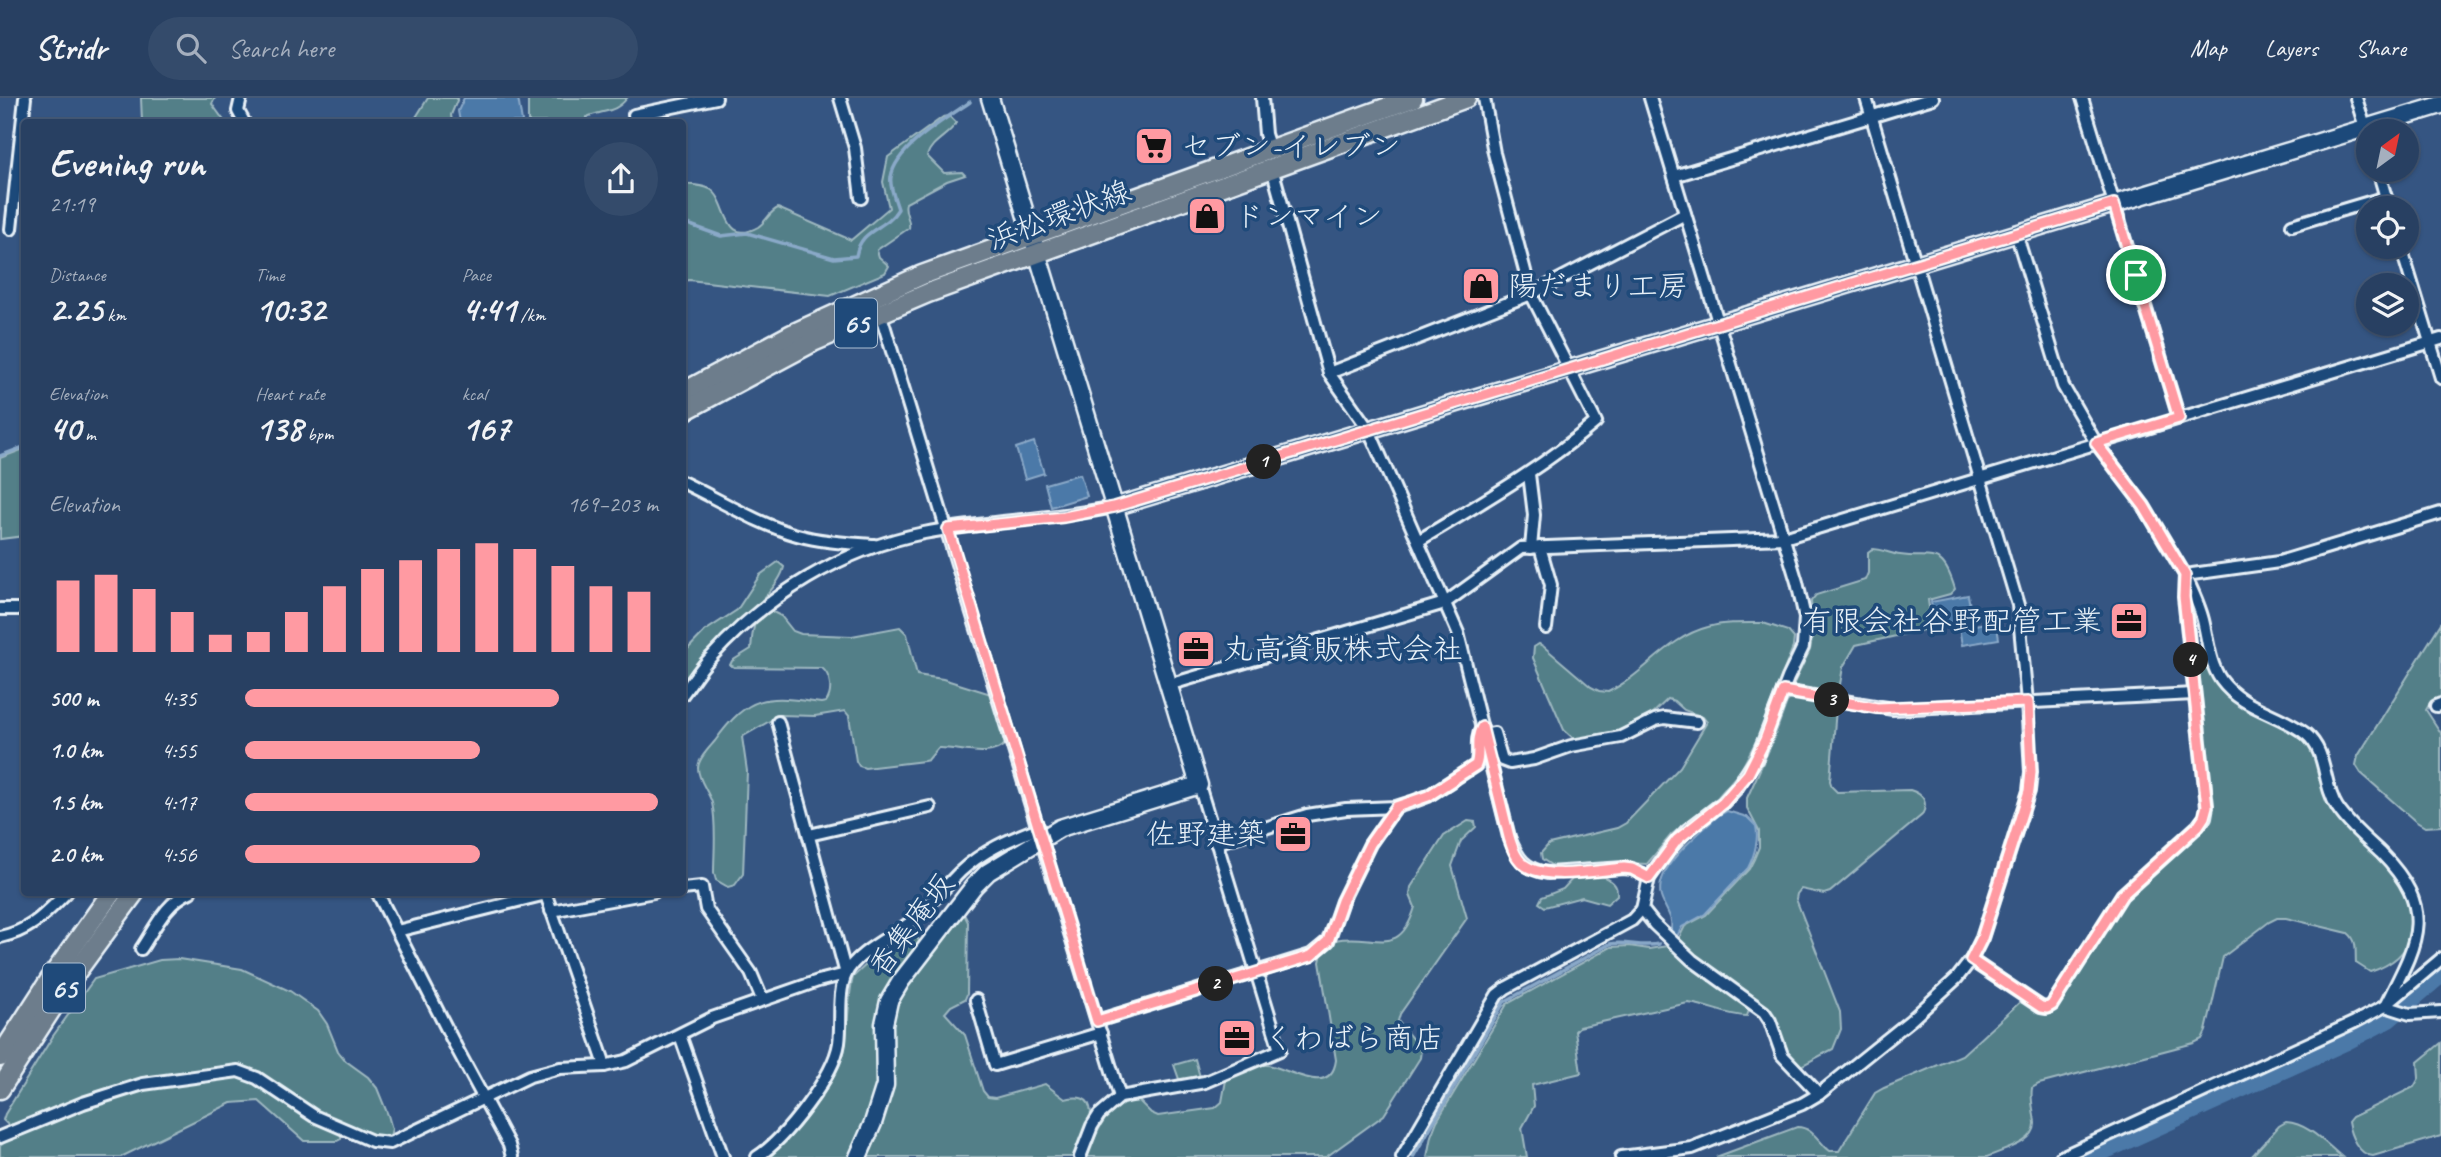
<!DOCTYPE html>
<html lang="en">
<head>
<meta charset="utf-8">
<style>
	body { margin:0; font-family:Caveat,"Klee One",sans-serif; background:#344b6b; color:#f1f3f6; height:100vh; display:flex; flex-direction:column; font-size:26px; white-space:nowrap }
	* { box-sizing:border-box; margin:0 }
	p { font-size:23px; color:#a5afbe }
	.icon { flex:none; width:38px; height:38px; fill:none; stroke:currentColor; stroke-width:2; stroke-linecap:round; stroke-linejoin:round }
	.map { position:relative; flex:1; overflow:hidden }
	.drawer { position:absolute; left:21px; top:21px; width:665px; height:777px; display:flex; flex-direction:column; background:#284062; border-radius:7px; box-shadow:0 2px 5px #0004,0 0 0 2px #445977 }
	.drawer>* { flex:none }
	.needle { width:46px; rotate:33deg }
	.buttons { position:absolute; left:2356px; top:21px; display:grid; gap:14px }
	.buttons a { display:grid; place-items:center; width:63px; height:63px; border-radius:50%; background:#284062; box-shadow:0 2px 5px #0004,0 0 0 2px #445977; font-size:35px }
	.pin { position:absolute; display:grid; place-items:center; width:60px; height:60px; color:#fff; margin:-30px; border:4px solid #fff; border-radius:50%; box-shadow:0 2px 7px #0007 }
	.km { position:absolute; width:35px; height:35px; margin:-18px; border-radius:50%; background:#222; color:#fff; font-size:19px; line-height:35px; text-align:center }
	.round { display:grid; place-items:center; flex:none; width:74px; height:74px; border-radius:37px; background:#344b6b }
	.head { display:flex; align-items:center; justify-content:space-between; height:119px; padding:0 28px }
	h1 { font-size:38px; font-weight:600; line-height:52px }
	.metrics { display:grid; grid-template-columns:repeat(3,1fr); gap:10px; height:119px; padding:7px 28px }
	.metrics div { display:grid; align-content:center }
	.metrics b { font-size:35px; font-weight:600 }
	.metrics small { font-size:19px; font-weight:400 }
	.metrics p { font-size:19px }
	.chart { height:196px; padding:14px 28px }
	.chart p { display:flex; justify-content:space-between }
	.chart svg { width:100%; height:126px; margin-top:7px; stroke:#ff9aa2; stroke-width:6 }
	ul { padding:0 28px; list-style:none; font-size:23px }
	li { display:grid; grid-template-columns:112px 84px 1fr; align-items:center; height:52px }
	li i { height:18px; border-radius:9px; background:#ff9aa2 }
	header { display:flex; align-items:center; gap:42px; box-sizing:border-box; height:98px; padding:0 35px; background:#284062; border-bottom:2px solid #445977 }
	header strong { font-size:33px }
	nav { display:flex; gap:38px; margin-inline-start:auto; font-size:24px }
	.search { width:490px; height:63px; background:#344b6b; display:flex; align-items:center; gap:18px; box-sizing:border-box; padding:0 24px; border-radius:38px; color:#a5afbe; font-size:26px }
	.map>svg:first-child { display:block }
	.green { fill:#537f88; stroke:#9eb8c0; stroke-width:2 }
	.water { fill:#4b79a8; stroke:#8aa9c8; stroke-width:2 }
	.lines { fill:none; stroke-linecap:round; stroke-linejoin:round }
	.stream { stroke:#8aa9c8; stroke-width:3.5 }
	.river { stroke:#4b79a8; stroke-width:23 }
	.street-casing { stroke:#e8f1f8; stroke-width:16 }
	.secondary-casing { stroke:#e8f1f8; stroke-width:21 }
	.primary-casing { stroke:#e8f1f8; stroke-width:23 }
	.street { stroke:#1f4a7a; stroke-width:10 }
	.secondary { stroke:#1f4a7a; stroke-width:16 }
	.primary { stroke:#6d7d8c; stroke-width:18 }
	.route-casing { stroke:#fff; stroke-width:14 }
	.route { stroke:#ff9aa2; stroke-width:9 }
	.labels { text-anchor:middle; stroke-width:7; stroke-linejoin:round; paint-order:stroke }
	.shield { fill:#1f4a7a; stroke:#acbfd2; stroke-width:2 }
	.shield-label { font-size:28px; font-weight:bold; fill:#e8f1f8 }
	.poi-label { font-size:30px; fill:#e8f1f8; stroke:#1f4a7a; text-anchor:start }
	.street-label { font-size:30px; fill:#e8f1f8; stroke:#1f4a7a }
</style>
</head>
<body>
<header>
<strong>Stridr</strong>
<div class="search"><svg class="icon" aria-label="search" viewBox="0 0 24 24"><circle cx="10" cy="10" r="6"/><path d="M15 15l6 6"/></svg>Search here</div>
<nav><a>Map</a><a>Layers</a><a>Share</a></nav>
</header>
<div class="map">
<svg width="2441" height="1059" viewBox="0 0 2441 1059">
	<rect width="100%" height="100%" fill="#355582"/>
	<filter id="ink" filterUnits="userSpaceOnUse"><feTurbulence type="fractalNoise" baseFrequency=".0143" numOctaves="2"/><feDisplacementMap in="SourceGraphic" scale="14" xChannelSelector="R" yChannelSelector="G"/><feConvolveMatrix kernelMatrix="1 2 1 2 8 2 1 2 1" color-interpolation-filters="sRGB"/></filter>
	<g filter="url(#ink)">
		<g class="green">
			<polygon points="141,0 215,0 212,6 225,24 142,24"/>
			<polygon points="428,0 458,0 451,17 452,24 413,24"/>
			<path d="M528,0H627C616,15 603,12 587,19L586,24H528Z"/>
			<path d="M949,18L956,25C949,38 931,43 927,58L944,75L962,74L965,77L947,83L906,105C903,114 911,121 909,130L877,152L879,159L889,168L885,175L830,198L689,182L683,183V86C691,87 702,87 710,91C729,102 722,149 758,129C766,124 769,114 778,110L851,142L889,110L883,84L888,59L943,19Z"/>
			<polygon points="24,351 24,438 0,441 0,360"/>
			<path d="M1872,451C1882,451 1891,456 1900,457C1933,462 1942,448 1955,491L1950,496L1928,502L1931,523L1928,531L1856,547L1843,569L1839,592L1835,597L1794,590V585L1810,552L1813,535L1811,503L1816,497L1865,482L1868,475V454Z"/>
			<path d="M778,464L784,469C778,496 725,534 705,557C696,566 690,577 683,587V556L705,533L737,512L760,477Z"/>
			<path d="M771,513L781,518L793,533L801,536L852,538L900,529L907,536L917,577L943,581L991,596L1007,644C991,663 958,649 938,650L928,662L924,663L865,670L859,668L856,663L849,618L845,613L815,618L780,617L742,639L747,673L743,776L735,787L728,789L716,782L714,775C714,753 717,727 712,705C709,694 698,682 698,670C698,661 709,650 715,643C749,596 766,597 821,605L826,604C833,595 831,577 822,570L734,569L730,567L732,563L751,551C753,533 751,520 771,513Z"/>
			<path d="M1763,525L1788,533L1794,540L1793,549L1758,639L1741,672L1718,699L1671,737L1647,766L1624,765L1554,769L1542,761L1541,755L1549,746L1617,730L1626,725L1680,669L1707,624L1703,619L1684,612L1674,603L1668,601L1647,621L1620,636L1575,642L1564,632L1533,560L1534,549L1539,546L1543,548L1591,589L1599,593L1608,594C1644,577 1668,539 1708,529C1726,524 1745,525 1763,525Z"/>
			<polygon points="2441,525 2441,601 2430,605 2426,612 2441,635 2441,728 2425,729 2415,723 2361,675 2356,667 2358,658"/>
			<path d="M2202,567C2213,572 2224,596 2238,606C2260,621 2295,626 2311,649C2323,667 2320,691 2332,710C2337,717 2344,723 2350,729C2379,760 2412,787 2411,832C2411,854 2389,868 2370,874L2356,865C2355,853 2358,843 2348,835L2286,820H2277L2269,824L2223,859L2206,933L2202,941L2194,945L2039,986L2032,990C2030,1002 2034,1013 2035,1025C2036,1045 2002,1052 1987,1059H1716L1797,1029C1813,1029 1819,1045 1830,1053H1839L1875,995L1884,990L1962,957L2020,904C2030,904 2039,913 2048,915L2056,910L2126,800L2202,731L2209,721L2197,575Z"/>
			<path d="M1791,600L1831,607L1836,611L1830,683L1832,689L1837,694L1910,692C1923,696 1929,704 1922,717L1830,794L1824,796L1801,791L1797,796L1796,801L1840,914L1841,931L1833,951L1801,968C1780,958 1786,931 1771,918C1748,898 1691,864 1679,840L1685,828L1706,817L1749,771L1754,761L1759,749V733L1747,710V700L1772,645L1787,604Z"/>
			<path d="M1468,723L1475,724L1476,729L1461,743L1452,768L1467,820L1400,916L1398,923L1421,952L1420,960L1384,1017L1326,1059H1087C1096,1034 1108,1003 1139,1003L1151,1015L1158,1018L1215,1010L1222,1004L1226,982C1236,975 1254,966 1267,967C1287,969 1331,1001 1336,962L1320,864L1322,855L1335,842C1375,834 1399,862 1415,809L1410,797L1411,789L1444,738Z"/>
			<path d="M1600,777C1611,782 1618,786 1617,797L1607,806L1582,799L1545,809L1539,805L1542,799L1563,791L1574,779Z"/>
			<path d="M961,818H965L968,824L967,896L965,901L951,908L945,915L965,937L983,993L988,999L995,1000L1045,986L1065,1001C1078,998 1090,998 1091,1015L1073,1059H866C878,1032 891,1006 893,976C895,957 889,936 893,917C898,895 944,834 961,818Z"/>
			<path d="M910,834L916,837L919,843L882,900L877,926V986L865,1022L849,1059H769C794,1039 837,984 844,954C849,929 847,903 853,879L887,847Z"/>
			<path d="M1629,848L1649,851L1667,848L1702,877L1744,906L1749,912L1747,918C1727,918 1708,907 1688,905L1579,929L1575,933L1581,975L1532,987L1534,1008L1522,1030L1527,1059H1427L1431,1038L1437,1023L1507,906L1611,849Z"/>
			<polygon points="179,861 242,871 290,893 318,913 327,926 338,953 346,963 368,979 377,990 388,1017 392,1031 390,1038 382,1040 374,1038 317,1013 260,974 238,967 142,980 111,989 14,1026 8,1027 3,1022 5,1016 53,938 94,881 160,862"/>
			<path d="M2441,945V1038L2373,1058C2358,1057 2350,1037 2348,1024L2352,1019L2414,989L2419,980L2418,964Z"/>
			<polygon points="1195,961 1200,979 1180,984 1174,967"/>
			<path d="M228,978C261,979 283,1007 311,1023C321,1028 332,1031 341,1037V1041L337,1043H304L259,1003L231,1005L121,1059H0V1048L7,1042L114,1000L145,991Z"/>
			<path d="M2286,1024C2308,1025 2326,1046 2342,1059H2251L2279,1028Z"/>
		</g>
		<g class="water">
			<polygon points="464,0 518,0 522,24 460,24 458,13"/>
			<polygon points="1034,344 1044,375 1025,381 1016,350"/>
			<polygon points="1080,376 1087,398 1051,409 1045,386"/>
			<polygon points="1968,497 1972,520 1935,527 1931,504"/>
			<polygon points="1996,523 1999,541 1962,547 1959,530"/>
			<path d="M1727,713L1747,719L1756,728C1759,743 1755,756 1748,770L1705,816L1682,829L1676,840L1670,835C1675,820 1665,812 1661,799C1653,769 1700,735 1719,717Z"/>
		</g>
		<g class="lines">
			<g class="stream">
				<path d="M682,124L721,138L747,135L834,160L856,158C861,129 885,133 898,111C895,101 889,88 891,79C896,49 947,20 970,4"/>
				<polyline points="0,358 24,349"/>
				<path d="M1413,1059L1504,904L1610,846C1627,843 1642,850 1659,846"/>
			</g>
			<polyline class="river" points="2084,1059 2345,941 2387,919 2441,873"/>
			<g class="street-casing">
				<g id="street">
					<polyline points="241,0 238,13 244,24"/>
					<polyline points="840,0 855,50 861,100"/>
					<polyline points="1262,0 1265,36 1270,51"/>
					<polyline points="2082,0 2179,320"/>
					<polyline points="2356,0 2368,39"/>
					<polyline points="634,17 716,0"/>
					<path d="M1272,70L1329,275L1369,332L1458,535L1509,739C1517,760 1525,772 1548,775L1624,770L1632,771L1649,780"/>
					<polyline points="2378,72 2389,110"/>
					<polyline points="1674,78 1933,0"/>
					<polyline points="2292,127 2386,99"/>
					<polyline points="11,131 25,0"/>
					<polyline points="2401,149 2441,280"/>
					<polyline points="880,214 1120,999"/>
					<polyline points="1329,275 1531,196 1685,116"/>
					<polyline points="1529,376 1534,417 1531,450"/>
					<path d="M682,384C720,402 758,426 797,437C822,444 848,445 874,447"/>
					<path d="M1418,443C1479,406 1541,371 1596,324L1531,196L1494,55L1484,0"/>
					<polyline points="1540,449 1551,487 1546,530"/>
					<polyline points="0,511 24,511"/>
					<polyline points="1168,587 1445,505 1521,450 1784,440 2441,241"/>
					<polyline points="1783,593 1893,611 2194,596"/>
					<path d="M682,597C692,584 700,570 711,559C766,498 842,451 924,435C987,423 1051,422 1114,409"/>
					<polyline points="2436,608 2441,606"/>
					<polyline points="1484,637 1494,635 1502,662 1510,665 1534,661 1571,648 1621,639 1655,622 1664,620 1697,624"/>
					<polyline points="809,737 930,709"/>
					<path d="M1216,745L1307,717L1346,711L1396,709L1412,704L1428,698L1476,667C1481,654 1474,644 1482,629"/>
					<polyline points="682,791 702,789 706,811 751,875 762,901"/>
					<polyline points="377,794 456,949 509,1047 512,1059"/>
					<polyline points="545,794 603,961 604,968"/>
					<polyline points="1642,811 1654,826 1692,862 1764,914 1770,923 1782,957 1819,996"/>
					<polyline points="551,813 654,794"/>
					<polyline points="397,833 546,796"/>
					<path d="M0,839C32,832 44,817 67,794"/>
					<path d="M141,851C155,830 166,804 190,794"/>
					<polyline points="1971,862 2041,909 2047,910 2052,907 2122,797 2198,728 2205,719 2207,708 2184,499 2185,477 2144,408 2096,345 2063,288 2016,135"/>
					<polyline points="976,902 995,967 1101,935"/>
					<path d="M2385,908C2417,845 2438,813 2381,755C2366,741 2348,726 2337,709C2322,686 2328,654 2306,636C2279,615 2242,611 2221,582C2209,565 2208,542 2203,522C2199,506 2192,492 2185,477L2279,464L2441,415"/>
					<polyline points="2385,908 2410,916 2441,914"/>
					<polyline points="1097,923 1311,857 1328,843 1342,803 1370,746 1396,709"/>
					<polyline points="680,937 723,1059"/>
					<polyline points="0,1039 83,1005 143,986 238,973 257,980 314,1018 372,1043 390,1045 530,978 560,970 604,968 626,963 712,920 818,883 846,876 778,624"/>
					<path d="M757,1059C785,1041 834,978 839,945C842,923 837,896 846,876C856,854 894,838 912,823C929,808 944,790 960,774C982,753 1010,741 1039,730"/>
					<polyline points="1080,1059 1092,1028 1099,1017 1120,999 1205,984 1280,952 1199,687"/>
					<polyline points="1402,1059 1497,897 1506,890 1632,822 1642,811 1649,780 1669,752 1686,733 1723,705 1736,691 1757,660 1788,580 1803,549 1805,520 1797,484 1650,0"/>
					<polyline points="1621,1059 1692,1050 1802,1006 1819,996 1911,922 1957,880 1971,862 1982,840 2029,693 2031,674 2027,604 2018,507 1866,0"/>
					<polyline points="2061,1059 2355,924 2385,908 2441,861"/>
				</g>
			</g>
			<g class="secondary-casing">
				<g id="secondary">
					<polyline points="1114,409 2441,7"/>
					<polyline points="858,1059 873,1025 885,987 884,926 889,903 901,883 974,788 988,774 1060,730 1199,687 990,0"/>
				</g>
			</g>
			<g class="primary-casing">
				<g id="primary">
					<polyline points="682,295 792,236 922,177 1413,0"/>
					<polyline points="682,314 813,244 928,195 1466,0"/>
					<polyline points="0,959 53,877 112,794"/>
					<polyline points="0,991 69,884 135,794"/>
				</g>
			</g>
			<use href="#street" class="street"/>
			<use href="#secondary" class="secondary"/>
			<use href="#primary" class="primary"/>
		</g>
	</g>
	<g class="lines" filter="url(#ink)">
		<g class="route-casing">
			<path id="route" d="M2114,106L2179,320L2096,345L2144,408L2185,477L2184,499L2207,708L2204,719L2198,728L2122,797L2052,907L2047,910L2041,909L1971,862L1982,840L2029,693L2031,674L2028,604L1877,610L1783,593L1765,642L1748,676L1723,705L1677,742L1649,780L1632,771L1624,770C1597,772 1540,784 1521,764C1514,757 1512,748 1509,739L1482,629C1474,644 1481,654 1476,667L1428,698L1396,709L1370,746L1342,803L1328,843L1311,858L1097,923L948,431L1064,419L1114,409Z"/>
		</g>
		<use href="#route" class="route"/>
	</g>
	<defs>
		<g id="supermarket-square" transform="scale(2.0125)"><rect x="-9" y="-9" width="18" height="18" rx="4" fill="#ff9aa2" stroke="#1f4a7a"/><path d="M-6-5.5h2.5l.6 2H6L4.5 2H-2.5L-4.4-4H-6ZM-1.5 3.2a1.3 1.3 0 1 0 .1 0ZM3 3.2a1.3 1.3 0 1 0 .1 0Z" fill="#111"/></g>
		<g id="shop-square" transform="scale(2.0125)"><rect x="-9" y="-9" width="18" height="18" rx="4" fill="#ff9aa2" stroke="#1f4a7a"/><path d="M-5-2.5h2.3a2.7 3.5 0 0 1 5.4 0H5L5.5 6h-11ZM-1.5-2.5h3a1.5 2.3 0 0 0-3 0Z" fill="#111"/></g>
		<g id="office-square" transform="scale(2.0125)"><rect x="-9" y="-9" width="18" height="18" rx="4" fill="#ff9aa2" stroke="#1f4a7a"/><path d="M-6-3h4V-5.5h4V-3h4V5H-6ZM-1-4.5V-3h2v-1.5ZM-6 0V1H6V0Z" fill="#111"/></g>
	</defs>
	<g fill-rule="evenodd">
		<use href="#supermarket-square" x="1154" y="48"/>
		<use href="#shop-square" x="1207" y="118"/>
		<use href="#shop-square" x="1481" y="188"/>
		<use href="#office-square" x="2129" y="523"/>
		<use href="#office-square" x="1196" y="551"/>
		<use href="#office-square" x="1293" y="736"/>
		<use href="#office-square" x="1237" y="940"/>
	</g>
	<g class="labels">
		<g class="shield">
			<rect x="835" y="200.5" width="42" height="49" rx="5"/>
			<rect x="43" y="865.5" width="42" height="49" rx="5"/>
		</g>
		<g class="shield-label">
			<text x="856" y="235">65</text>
			<text x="64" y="900">65</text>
		</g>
		<g class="poi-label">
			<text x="1181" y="58">セブン-イレブン</text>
			<text x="1234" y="128">ドンマイン</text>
			<text x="1508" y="198">陽だまり工房</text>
			<text x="2102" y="533" text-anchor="end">有限会社谷野配管工業</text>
			<text x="1223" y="561">丸高資販株式会社</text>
			<text x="1266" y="746" text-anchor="end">佐野建築</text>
			<text x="1264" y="950">くわばら商店</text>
		</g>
		<g class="street-label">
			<text transform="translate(1059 117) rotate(-20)" y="10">浜松環状線</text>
			<text transform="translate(911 827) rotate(-53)" y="10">香集庵坂</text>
		</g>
	</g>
</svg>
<div class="buttons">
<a><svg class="needle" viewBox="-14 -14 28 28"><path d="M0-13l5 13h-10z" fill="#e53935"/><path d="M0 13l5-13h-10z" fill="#a5afbe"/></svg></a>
<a><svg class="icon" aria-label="locate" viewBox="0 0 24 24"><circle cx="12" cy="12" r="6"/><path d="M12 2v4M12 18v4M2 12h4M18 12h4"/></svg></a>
<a><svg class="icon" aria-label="layers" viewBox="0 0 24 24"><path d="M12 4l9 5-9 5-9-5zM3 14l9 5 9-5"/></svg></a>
</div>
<div class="pin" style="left:2136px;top:177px;background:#1e9e55"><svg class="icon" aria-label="arrive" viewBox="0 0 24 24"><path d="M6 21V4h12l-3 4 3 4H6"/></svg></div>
<b class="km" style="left:1264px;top:364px">1</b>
<b class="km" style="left:1216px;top:886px">2</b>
<b class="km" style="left:1832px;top:602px">3</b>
<b class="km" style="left:2191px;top:562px">4</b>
<section class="drawer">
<div class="head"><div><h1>Evening run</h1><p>21:19</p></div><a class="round"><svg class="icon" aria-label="share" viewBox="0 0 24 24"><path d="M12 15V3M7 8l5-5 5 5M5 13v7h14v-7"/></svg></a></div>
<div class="metrics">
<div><p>Distance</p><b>2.25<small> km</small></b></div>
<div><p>Time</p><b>10:32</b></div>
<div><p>Pace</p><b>4:41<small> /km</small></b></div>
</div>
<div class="metrics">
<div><p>Elevation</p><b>40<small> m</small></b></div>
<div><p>Heart rate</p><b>138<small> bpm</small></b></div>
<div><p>kcal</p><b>167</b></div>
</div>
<div class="chart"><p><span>Elevation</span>169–203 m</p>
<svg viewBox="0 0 160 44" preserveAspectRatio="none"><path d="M5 44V19M15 44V17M25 44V22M35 44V30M45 44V38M55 44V37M65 44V30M75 44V21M85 44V15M95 44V12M105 44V8M115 44V6M125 44V8M135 44V14M145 44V21M155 44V23"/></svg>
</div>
<ul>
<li><b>500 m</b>4:35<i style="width:76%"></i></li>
<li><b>1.0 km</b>4:55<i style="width:57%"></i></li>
<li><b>1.5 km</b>4:17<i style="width:100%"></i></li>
<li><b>2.0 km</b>4:56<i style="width:57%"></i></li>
</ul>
</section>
</div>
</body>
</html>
